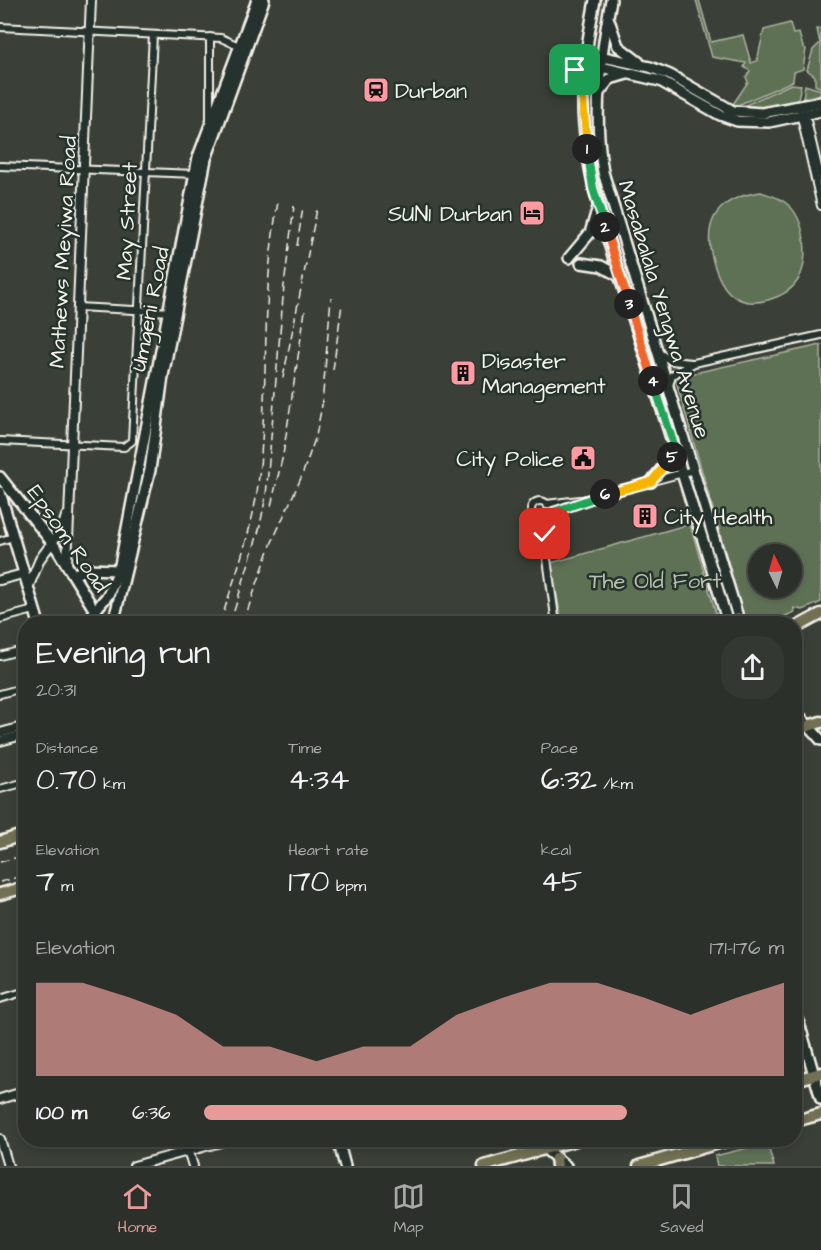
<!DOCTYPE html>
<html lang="en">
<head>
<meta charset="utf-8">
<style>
	body { margin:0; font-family:"Architects Daughter",sans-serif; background:#343832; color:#f1f3f6; height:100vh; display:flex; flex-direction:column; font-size:22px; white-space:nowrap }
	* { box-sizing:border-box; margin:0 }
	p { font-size:20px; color:#a6a9a8 }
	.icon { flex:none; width:33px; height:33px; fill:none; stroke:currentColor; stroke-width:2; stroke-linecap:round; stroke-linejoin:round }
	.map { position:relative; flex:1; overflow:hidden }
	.details { position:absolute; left:18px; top:616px; width:784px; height:531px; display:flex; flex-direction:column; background:#2c302a; border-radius:24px; box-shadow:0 3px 9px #0003,0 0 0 2px #484b47 }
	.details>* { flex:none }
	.needle { width:39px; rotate:355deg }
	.tools { position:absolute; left:748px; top:544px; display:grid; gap:12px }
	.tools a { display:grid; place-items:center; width:54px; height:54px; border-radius:50%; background:#2c302a; box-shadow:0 3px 9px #0003,0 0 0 2px #484b47; font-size:30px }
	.pin { position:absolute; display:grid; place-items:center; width:51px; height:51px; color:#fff; margin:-26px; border-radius:12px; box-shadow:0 3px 9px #0006 }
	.km { position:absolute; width:30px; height:30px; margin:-15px; border-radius:50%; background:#222; color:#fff; font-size:16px; line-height:30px; text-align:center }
	.round { display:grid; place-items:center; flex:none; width:63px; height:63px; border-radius:24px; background:#343832 }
	.overview { display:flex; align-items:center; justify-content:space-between; height:102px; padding:0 18px }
	h1 { font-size:33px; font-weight:600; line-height:45px }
	.metrics { display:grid; grid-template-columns:repeat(3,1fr); gap:9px; height:102px; padding:6px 18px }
	.metrics div { display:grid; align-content:center }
	.metrics b { font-size:30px; font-weight:600 }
	.metrics small { font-size:16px; font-weight:400 }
	.metrics p { font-size:16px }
	.chart { height:168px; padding:12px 18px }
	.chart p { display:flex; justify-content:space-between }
	.chart svg { width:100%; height:108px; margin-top:6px; fill:#e69b98; opacity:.7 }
	ul { padding:0 18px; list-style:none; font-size:20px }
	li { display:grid; grid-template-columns:96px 72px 1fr; align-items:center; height:45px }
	li i { height:15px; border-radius:8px; background:#e69b98 }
	.dock { display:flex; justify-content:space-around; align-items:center; height:84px; border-top:2px solid #484b47; background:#2c302a; font-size:16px; color:#a6a9a8 }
	.dock a { display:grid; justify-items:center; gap:3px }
	.dock .active { color:#e69b98 }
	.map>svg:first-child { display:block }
	.green { fill:#5f7154; stroke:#aab19e; stroke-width:1.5; fill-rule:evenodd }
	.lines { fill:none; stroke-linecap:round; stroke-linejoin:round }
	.minor-casing { stroke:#f4f1e8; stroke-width:10 }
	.tertiary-casing { stroke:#f4f1e8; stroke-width:12 }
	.secondary-casing { stroke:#f4f1e8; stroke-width:14 }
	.primary-casing { stroke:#f4f1e8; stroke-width:15 }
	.trunk-casing { stroke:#f4f1e8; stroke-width:15 }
	.minor { stroke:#26332d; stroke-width:6 }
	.tertiary { stroke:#26332d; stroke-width:8 }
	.secondary { stroke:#26332d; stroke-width:9 }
	.primary { stroke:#716f52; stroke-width:10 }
	.trunk { stroke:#716f52; stroke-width:10 }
	.rail { stroke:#f4f1e8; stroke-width:1.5; stroke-dasharray:9 4.5; stroke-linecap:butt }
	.split-1-casing { stroke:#fff; stroke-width:12 }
	.split-2-casing { stroke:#fff; stroke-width:12 }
	.split-3-casing { stroke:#fff; stroke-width:12 }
	.split-4-casing { stroke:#fff; stroke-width:12 }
	.split-5-casing { stroke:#fff; stroke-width:12 }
	.split-6-casing { stroke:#fff; stroke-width:12 }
	.split-7-casing { stroke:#fff; stroke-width:12 }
	.split-1 { stroke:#f5b400; stroke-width:8 }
	.split-2 { stroke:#22a559; stroke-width:8 }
	.split-3 { stroke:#f0652b; stroke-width:8 }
	.split-4 { stroke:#f0652b; stroke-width:8 }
	.split-5 { stroke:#22a559; stroke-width:8 }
	.split-6 { stroke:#f5b400; stroke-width:8 }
	.split-7 { stroke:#22a559; stroke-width:8 }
	.labels { text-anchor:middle; stroke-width:5; stroke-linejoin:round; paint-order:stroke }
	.poi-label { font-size:22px; fill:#f4f1e8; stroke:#26332d; text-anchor:start }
	.street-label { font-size:22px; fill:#f4f1e8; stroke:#26332d }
	.park-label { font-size:22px; fill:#b8bead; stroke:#26332d }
</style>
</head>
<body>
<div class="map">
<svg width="821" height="1166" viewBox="0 0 821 1166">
	<rect width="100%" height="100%" fill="#3a4038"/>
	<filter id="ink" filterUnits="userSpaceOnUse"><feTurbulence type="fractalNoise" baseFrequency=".0167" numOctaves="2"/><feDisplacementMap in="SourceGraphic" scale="12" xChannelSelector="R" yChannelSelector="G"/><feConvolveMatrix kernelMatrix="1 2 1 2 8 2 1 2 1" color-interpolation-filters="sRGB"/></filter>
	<g filter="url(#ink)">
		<g class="green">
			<polygon points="696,0 699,0 711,42 743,35 751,63 757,61 764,30 790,23 793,34 799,33 803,47 806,49 803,69 794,72 793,81 738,105 733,104 748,82 746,77 750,71 744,67 746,63 712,57"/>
			<polygon points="821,28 821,88 815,85 815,76 807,70 813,50 820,43 817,29"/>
			<polygon points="791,84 801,85 798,99 794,102 758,109 741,107"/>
			<polygon points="805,85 821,90 821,94 803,98"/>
			<path d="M761,192C769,195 779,197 786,203C806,218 810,260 798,280C791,291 781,296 768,300C735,309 721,289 713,261C701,219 720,197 761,192Z"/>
			<path d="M821,345V602L803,610L794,608L795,612L780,618V624H755L743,614L676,381L681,376ZM759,555H792V588H759Z"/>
			<polygon points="690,524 719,624 562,624 551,563"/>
			<polygon points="767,1143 774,1166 717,1166 715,1156"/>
		</g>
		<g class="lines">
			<g class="minor-casing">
				<g id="minor">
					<polyline points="0,27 221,38 239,46"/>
					<polyline points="805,112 821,180"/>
					<polyline points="800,113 821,206"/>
					<polyline points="210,119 210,37"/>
					<polyline points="0,166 195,174"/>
					<polyline points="77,307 172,312"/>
					<polyline points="658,352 671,361 692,363"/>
					<polyline points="669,386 672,375 694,363 821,335"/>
					<polyline points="0,441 124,447 132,441 153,35"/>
					<circle cx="540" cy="510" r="9"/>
					<polyline points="546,504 580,500"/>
					<polyline points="548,514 586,499 694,470"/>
					<polyline points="536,519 544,537 556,624"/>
					<polyline points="544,537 546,517"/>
					<polyline points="0,541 13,537"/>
					<polyline points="0,619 34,610"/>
					<polyline points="0,656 26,649"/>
					<polyline points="0,694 26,687"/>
					<polyline points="0,789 26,782"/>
					<polyline points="0,999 26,991"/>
				</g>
			</g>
			<g class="tertiary-casing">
				<g id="tertiary">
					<polyline points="67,564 91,0"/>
					<polyline points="0,580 23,574"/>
					<polyline points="28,588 40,559 62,529 66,516"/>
					<polyline points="0,733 26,726"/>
					<polyline points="0,741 26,734"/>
					<polyline points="0,1099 26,1091"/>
					<polyline points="0,1139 8,1166"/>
					<polyline points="185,1140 193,1166"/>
					<polyline points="134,1166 228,1140"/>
				</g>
			</g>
			<g class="secondary-casing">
				<g id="secondary">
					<path d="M595,0C587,43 580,83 584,126C590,194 614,259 635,324C666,424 699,523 728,624"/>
					<path d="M611,0C600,58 593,114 603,172L740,624"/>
					<polyline points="609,20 618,46 639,62"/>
					<polyline points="585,53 650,67 670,75 733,111 762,113 821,102"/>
					<polyline points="568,58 580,83"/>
					<polyline points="584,63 660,81 720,115 737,121 769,122 821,111"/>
					<polyline points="598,94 610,79 627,74"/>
					<polyline points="569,258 590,233 598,207"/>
					<polyline points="581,263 601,266 619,276"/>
					<polyline points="0,477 57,549 103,624"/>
					<polyline points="651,482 676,451"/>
					<polyline points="0,492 39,624"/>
					<polyline points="74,575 85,569 119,570"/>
					<polyline points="84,624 108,595 119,570 198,157 257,0"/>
					<polyline points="113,624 150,470 163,376 206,159 264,0"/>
					<polyline points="795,711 821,740"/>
					<polyline points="795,1009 821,1099"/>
					<polyline points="338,1140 345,1166"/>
					<polyline points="534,1140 566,1166"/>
				</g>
			</g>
			<g class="primary-casing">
				<g id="primary">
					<polyline points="795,1080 821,1073"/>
					<polyline points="795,1121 821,1114"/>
					<polyline points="556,1158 557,1166"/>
					<polyline points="484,1166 576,1140"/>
					<polyline points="639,1166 729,1140"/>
				</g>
			</g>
			<g class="trunk-casing">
				<g id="trunk">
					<polyline points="738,619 745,624"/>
					<polyline points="795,628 821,614"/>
					<polyline points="795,730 821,722"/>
					<polyline points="0,842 26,834"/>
					<polyline points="0,894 26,887"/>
				</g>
			</g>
			<use href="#minor" class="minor"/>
			<use href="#tertiary" class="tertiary"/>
			<use href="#secondary" class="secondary"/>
			<use href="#primary" class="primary"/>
			<use href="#trunk" class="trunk"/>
			<g class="rail">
				<polyline points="297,246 303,207"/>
				<polyline points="333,370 342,304"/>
				<polyline points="283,378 317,209"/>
				<polyline points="271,506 283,455 305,311"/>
				<polyline points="243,623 272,542 301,478 316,436 322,405 331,298"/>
				<path d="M220,624C233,581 250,537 257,492C270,396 260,298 278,202"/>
				<polyline points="230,624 259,530 266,496 284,286 294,206"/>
				<polyline points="0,862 26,855"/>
				<polyline points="0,882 26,875"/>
			</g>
		</g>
	</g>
	<g class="lines" filter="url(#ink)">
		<g class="split-1-casing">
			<polyline id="split-1" points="575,70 582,88 587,149"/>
		</g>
		<g class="split-2-casing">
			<polyline id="split-2" points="587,149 593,188 605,227"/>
		</g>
		<g class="split-3-casing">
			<polyline id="split-3" points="605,227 629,304"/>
		</g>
		<g class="split-4-casing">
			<polyline id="split-4" points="629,304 653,381"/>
		</g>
		<g class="split-5-casing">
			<polyline id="split-5" points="653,381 676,451 672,457"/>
		</g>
		<g class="split-6-casing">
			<polyline id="split-6" points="605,494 651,482 672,457"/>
		</g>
		<g class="split-7-casing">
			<polyline id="split-7" points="545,534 548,514 605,494"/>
		</g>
		<use href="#split-1" class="split-1"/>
		<use href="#split-2" class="split-2"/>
		<use href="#split-3" class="split-3"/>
		<use href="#split-4" class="split-4"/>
		<use href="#split-5" class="split-5"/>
		<use href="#split-6" class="split-6"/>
		<use href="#split-7" class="split-7"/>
	</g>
	<defs>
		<g id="station-square" transform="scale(1.35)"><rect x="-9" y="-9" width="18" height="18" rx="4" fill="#ff9aa2" stroke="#26332d"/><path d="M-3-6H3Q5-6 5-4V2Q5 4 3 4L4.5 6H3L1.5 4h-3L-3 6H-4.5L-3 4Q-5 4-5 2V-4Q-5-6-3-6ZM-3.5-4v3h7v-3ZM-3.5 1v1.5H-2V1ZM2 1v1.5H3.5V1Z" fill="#111"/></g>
		<g id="hotel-square" transform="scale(1.35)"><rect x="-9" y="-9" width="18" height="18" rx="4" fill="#ff9aa2" stroke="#26332d"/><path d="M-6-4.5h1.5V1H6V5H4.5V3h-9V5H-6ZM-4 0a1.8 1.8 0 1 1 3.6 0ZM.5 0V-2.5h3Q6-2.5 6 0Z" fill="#111"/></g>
		<g id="building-square" transform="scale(1.35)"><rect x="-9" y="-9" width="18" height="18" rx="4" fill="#ff9aa2" stroke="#26332d"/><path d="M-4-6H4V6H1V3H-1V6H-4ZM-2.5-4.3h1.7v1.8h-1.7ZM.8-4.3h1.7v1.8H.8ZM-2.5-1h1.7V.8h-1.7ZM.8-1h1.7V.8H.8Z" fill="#111"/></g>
		<g id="civic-square" transform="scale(1.35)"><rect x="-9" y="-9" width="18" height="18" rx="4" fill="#ff9aa2" stroke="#26332d"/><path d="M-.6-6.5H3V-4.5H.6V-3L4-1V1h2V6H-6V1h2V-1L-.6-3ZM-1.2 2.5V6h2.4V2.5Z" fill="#111"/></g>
	</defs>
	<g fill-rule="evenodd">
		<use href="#station-square" x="376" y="90"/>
		<use href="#hotel-square" x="532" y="213"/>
		<use href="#building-square" x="463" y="373"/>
		<use href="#civic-square" x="583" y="458"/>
		<use href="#building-square" x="645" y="516"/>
	</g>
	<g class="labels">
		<g class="poi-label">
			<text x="395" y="98">Durban</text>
			<text x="512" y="221" text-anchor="end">SUN1 Durban</text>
			<text x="482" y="368">Disaster<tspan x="482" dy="25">Management</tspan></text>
			<text x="564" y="466" text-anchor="end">City Police</text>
			<text x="664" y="524">City Health</text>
		</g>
		<g class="street-label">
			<text transform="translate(126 221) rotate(-87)" y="8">May Street</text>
			<text transform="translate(62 252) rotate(-87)" y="8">Mathews Meyiwa Road</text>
			<text transform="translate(149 309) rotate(-79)" y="8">Umgeni Road</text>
			<text transform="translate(665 309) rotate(73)" y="8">Masabalala Yengwa Avenue</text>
			<text transform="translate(69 538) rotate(55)" y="8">Epsom Road</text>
		</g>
		<g class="park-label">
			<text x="655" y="588">The Old Fort</text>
		</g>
	</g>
</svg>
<div class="tools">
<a><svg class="needle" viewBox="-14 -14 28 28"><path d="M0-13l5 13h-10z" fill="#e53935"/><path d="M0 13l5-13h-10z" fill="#a6a9a8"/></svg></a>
</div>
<div class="pin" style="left:575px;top:70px;background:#1e9e55"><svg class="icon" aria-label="arrive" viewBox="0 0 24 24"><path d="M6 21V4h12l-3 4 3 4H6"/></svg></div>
<div class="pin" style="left:545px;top:534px;background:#d93025"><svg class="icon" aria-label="check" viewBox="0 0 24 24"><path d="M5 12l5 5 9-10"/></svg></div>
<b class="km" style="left:587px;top:149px">1</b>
<b class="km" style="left:605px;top:227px">2</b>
<b class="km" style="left:629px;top:304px">3</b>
<b class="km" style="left:653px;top:381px">4</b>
<b class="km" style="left:672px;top:457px">5</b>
<b class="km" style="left:605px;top:494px">6</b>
<section class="details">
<div class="overview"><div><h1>Evening run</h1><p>20:31</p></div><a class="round"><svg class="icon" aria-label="share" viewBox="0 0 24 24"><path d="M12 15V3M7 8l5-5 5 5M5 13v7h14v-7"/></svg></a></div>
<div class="metrics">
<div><p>Distance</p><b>0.70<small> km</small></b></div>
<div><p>Time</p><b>4:34</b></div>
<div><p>Pace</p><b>6:32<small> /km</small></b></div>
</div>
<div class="metrics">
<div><p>Elevation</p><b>7<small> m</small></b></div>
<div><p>Heart rate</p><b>170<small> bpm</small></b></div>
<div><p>kcal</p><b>45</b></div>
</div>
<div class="chart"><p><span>Elevation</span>171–176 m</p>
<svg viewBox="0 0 160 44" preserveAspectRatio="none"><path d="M0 44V6L10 6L20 12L30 19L40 32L50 32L60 38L70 32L80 32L90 19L100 12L110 6L120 6L130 12L140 19L150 12L160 6V44z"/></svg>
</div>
<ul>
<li><b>100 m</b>6:36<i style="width:73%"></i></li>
</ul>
</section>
</div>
<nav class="dock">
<a class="active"><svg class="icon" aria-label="home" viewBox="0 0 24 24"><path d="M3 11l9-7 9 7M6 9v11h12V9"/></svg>Home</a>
<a><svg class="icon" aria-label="map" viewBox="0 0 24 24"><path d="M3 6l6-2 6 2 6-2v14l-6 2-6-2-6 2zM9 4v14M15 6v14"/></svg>Map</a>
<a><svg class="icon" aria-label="saved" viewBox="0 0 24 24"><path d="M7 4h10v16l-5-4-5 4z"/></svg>Saved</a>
</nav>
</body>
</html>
